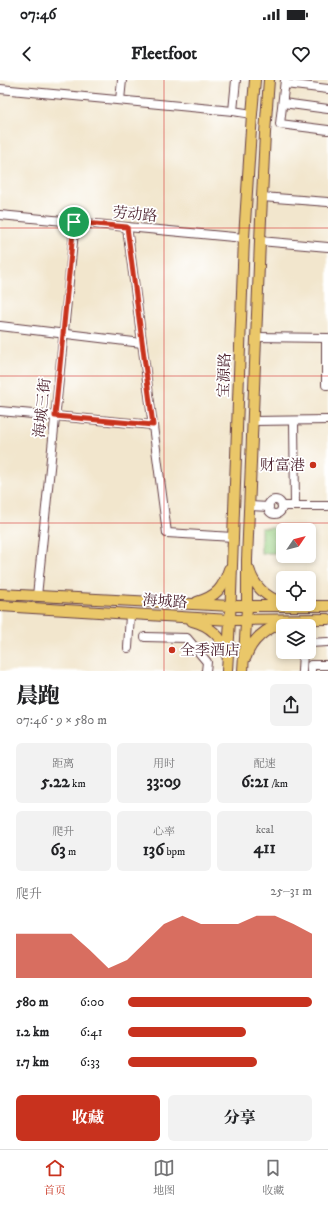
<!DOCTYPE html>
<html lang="zh">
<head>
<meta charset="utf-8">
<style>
	body { margin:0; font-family:"IM FELL DW Pica","Noto Serif SC",serif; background:#f2f2f2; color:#202124; height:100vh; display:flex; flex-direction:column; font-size:15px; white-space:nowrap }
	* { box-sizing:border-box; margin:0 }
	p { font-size:13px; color:#757577 }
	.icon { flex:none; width:22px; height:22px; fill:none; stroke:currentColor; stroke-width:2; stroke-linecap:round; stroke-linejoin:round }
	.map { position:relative; height:591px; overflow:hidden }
	.side { display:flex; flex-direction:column; background:#fff; flex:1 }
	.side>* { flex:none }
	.needle { width:26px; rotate:55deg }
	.controls { position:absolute; left:276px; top:443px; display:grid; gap:8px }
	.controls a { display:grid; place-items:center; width:40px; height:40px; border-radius:6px; background:#fff; box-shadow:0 2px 6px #0003; font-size:20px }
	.pin { position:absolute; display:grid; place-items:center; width:34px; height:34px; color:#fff; margin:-17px; border:2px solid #fff; border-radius:50%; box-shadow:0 1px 4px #0007 }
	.round { display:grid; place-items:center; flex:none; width:42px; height:42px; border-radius:6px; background:#f2f2f2 }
	.summary { display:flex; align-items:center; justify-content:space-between; height:68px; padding:0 16px }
	h1 { font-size:22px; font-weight:800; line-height:30px }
	.stats { display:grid; grid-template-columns:repeat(3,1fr); gap:6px; height:68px; padding:4px 16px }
	.stats div { display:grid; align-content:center; border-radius:6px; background:#f2f2f2; text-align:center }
	.stats b { font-size:17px; font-weight:800 }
	.stats small { font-size:11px; font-weight:400 }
	.stats p { font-size:11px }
	.chart { height:112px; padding:8px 16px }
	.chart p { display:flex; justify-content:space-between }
	.chart svg { width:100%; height:72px; margin-top:4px; fill:#c8321e; opacity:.7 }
	.button { display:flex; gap:8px; margin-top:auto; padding:8px 16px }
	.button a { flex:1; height:46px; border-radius:6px; background:#c8321e; color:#fff; font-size:16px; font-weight:800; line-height:46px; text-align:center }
	.button a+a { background:#f2f2f2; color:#202124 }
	ul { padding:0 16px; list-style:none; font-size:13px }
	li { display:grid; grid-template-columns:64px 48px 1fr; align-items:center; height:30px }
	li i { height:10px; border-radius:5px; background:#c8321e }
	.status { display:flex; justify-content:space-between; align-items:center; height:28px; padding:0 20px; background:#fff; direction:ltr }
	.status svg { height:11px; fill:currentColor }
	header { display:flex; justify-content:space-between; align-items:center; height:52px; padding:0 16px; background:#fff; font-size:18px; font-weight:800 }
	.tab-bar { display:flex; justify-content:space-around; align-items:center; height:56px; border-top:1px solid #e0e0e0; background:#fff; font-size:11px; color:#757577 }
	.tab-bar a { display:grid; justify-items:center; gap:2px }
	.tab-bar .active { color:#c8321e }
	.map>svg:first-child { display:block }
	.green { fill:#9bd284; stroke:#727858 }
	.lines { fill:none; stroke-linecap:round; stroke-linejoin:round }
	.minor-casing { stroke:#633d43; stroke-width:10 }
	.major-casing { stroke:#633d43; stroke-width:12 }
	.minor { stroke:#fff; stroke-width:8 }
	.major { stroke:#eac769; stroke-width:10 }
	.route-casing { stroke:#fff; stroke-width:8 }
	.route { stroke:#c8321e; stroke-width:5 }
	.grid { fill:none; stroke:#d62828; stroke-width:1; stroke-opacity:0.55 }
	.poi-dot { fill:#c8321e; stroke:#fff; stroke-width:1.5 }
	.labels { text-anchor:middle; stroke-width:3.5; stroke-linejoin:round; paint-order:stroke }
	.street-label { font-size:15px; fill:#4a1f2b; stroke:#fff }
	.poi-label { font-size:15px; fill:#4a1f2b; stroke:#fff; text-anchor:end }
</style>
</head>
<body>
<div class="status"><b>07:46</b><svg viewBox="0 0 49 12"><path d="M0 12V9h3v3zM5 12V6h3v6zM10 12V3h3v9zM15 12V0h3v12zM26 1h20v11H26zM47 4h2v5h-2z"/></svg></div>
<header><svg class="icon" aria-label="back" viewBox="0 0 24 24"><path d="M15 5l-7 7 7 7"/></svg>Fleetfoot<svg class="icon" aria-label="heart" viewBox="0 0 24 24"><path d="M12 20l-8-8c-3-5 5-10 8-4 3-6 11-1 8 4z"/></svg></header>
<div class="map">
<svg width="328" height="591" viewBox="0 0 328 591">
	<rect width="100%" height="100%" fill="#fff"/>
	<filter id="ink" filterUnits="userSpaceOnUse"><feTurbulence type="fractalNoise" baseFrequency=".025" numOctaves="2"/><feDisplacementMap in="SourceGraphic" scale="8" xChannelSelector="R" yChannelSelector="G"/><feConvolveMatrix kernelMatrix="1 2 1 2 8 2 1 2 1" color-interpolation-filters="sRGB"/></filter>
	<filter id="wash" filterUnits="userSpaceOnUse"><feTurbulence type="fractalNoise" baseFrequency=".012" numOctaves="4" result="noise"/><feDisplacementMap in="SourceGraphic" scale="16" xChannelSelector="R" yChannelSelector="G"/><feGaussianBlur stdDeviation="0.9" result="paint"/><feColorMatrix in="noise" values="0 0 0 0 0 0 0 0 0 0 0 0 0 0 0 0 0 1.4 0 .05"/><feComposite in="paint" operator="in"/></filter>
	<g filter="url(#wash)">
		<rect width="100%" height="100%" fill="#f2e6cd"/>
		<rect class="green" x="261" y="448" width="14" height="25"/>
	</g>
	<g filter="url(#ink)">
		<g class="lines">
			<g class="minor-casing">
				<g id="minor">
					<polyline points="236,0 233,31 252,34"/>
					<polyline points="285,0 280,44 328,50"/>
					<polyline points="285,4 328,9"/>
					<polyline points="0,9 233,31"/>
					<polyline points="120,20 122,0"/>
					<polyline points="283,23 328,29"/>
					<polyline points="262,117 328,122"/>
					<polyline points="0,135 244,158"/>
					<polyline points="127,147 167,453 233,457"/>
					<polyline points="260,161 328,167"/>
					<polyline points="0,246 142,263"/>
					<polyline points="256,257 328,258"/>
					<polyline points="326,258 326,305 328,305"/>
					<polyline points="0,331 153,345"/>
					<polyline points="253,341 328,340"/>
					<polyline points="294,341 295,426"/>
					<circle cx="275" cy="427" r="7"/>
					<polyline points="250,426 269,427"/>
					<polyline points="282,426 328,426"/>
					<polyline points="37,516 75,142"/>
					<polyline points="145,557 187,558 207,582 206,591"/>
					<polyline points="309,563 328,562"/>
					<polyline points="128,568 130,535"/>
					<polyline points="302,591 303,572"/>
					<polyline points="311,591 311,585 328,585"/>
				</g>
			</g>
			<g class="major-casing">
				<g id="major">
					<path d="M249,489C254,507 266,517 283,523"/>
					<polyline points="0,514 231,526 328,526"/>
					<path d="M197,522C217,516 223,508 229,489"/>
					<polyline points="0,526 230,540 328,539"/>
					<path d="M192,541C208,545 223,556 226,574"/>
					<path d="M246,577C252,558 267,548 285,542"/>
					<polyline points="227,591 230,540 244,158 252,34 255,0"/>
					<polyline points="243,591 247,527 247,480 260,161 265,53 269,0"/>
				</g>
			</g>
			<use href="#minor" class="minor"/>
			<use href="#major" class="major"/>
		</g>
	</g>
	<g class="lines" filter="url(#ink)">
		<g class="route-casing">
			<polygon id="route" points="74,142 127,147 153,345 55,336"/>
		</g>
		<use href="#route" class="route"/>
	</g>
	<path class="grid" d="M164,0V591M0,148H328M0,296H328M0,443H328"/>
	<g class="poi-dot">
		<circle cx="313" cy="385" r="4"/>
		<circle cx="172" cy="570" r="4"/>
	</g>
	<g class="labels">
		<g class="street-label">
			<text transform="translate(135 134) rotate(5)" y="5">劳动路</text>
			<text transform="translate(224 295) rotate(-88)" y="5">宝源路</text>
			<text transform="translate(42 328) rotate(-84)" y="5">海城三街</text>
			<text transform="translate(165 521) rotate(3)" y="5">海城路</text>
		</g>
		<g class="poi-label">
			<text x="305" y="390">财富港</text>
			<text x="180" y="575" text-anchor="start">全季酒店</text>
		</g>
	</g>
</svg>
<div class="controls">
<a><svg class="needle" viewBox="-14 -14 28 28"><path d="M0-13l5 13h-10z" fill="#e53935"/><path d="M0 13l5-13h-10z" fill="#757577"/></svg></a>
<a><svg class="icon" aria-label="locate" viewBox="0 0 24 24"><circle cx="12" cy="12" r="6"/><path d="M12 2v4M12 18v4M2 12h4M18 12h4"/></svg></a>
<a><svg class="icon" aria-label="layers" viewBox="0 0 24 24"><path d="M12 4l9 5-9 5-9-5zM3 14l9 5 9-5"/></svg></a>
</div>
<div class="pin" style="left:74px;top:142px;background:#1e9e55"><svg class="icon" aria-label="arrive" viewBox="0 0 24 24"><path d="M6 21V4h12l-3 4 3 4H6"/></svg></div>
</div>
<section class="side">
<div class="summary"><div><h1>晨跑</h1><p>07:46 · 9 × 580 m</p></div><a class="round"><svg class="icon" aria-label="share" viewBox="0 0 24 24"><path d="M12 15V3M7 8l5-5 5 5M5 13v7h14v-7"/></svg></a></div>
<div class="stats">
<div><p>距离</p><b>5.22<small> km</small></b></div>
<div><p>用时</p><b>33:09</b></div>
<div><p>配速</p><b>6:21<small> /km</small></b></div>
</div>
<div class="stats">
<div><p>爬升</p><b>63<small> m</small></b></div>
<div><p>心率</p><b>136<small> bpm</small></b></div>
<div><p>kcal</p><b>411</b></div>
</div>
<div class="chart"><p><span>爬升</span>25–31 m</p>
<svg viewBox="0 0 160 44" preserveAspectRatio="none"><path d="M0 44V17L10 17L20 17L30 17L40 27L50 38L60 33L70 22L80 11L90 6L100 11L110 11L120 11L130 6L140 6L150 11L160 17V44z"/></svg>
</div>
<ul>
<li><b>580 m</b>6:00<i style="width:100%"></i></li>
<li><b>1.2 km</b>6:41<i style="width:64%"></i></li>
<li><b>1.7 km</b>6:33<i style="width:70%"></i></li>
</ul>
<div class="button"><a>收藏</a><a>分享</a></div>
</section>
<nav class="tab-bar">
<a class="active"><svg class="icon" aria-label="home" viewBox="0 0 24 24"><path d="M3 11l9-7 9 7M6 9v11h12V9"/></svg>首页</a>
<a><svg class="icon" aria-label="map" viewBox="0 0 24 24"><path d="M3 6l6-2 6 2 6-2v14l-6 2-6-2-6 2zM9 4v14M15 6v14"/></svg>地图</a>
<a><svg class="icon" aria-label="saved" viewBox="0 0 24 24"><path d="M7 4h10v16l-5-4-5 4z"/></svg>收藏</a>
</nav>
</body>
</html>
